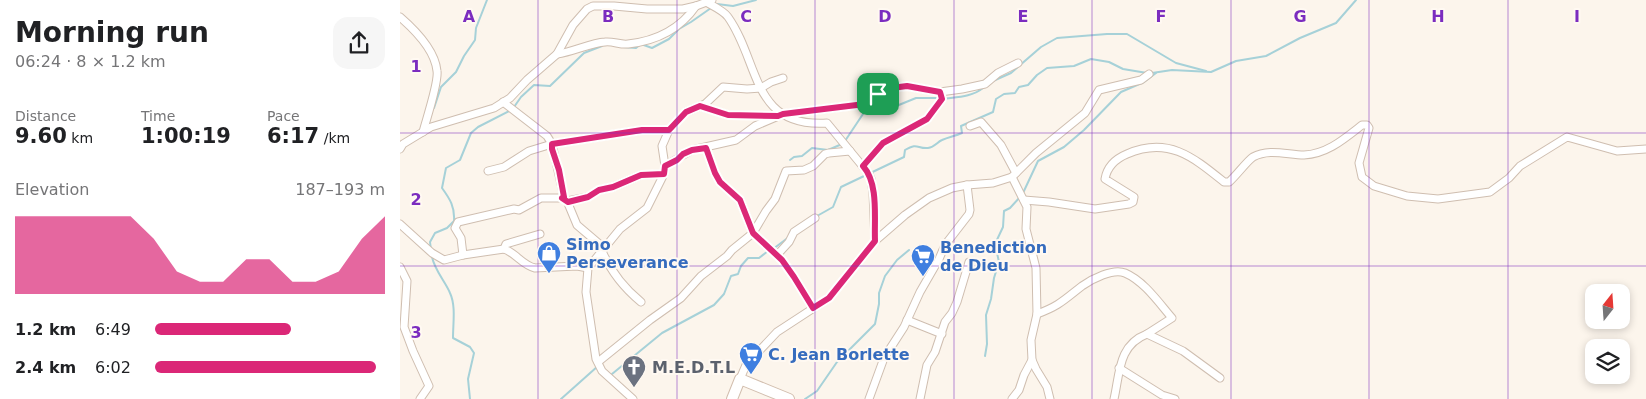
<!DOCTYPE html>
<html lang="en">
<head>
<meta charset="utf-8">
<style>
	body { margin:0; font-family:"DejaVu Sans",sans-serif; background:#f6f6f6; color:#202124; height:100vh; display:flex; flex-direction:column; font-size:19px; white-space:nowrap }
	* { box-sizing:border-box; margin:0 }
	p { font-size:16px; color:#757577 }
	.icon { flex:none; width:28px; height:28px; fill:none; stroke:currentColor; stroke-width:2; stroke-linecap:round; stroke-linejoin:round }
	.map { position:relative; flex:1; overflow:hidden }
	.panel { display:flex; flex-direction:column; background:#fff; width:400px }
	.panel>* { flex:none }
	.needle { width:32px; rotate:17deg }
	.buttons { position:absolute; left:1185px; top:284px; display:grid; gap:10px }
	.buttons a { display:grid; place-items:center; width:45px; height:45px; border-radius:10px; background:#fff; box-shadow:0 2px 8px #0003; font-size:25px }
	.pin { position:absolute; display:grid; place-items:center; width:42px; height:42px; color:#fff; margin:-21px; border-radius:10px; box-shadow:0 2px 8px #0006 }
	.round { display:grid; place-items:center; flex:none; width:52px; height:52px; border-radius:15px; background:#f6f6f6 }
	.overview { display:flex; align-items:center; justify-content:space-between; height:85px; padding:0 15px }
	h1 { font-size:28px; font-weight:700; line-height:38px }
	.figures { display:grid; grid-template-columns:repeat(3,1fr); gap:8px; height:85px; padding:5px 15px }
	.figures div { display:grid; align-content:center }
	.figures b { font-size:21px; font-weight:700 }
	.figures small { font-size:14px; font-weight:400 }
	.figures p { font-size:14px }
	.chart { height:140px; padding:10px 15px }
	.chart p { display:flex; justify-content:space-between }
	.chart svg { width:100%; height:90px; margin-top:5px; fill:#db2777; opacity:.7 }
	ul { padding:0 15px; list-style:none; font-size:16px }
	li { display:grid; grid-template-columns:80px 60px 1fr; align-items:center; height:38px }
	li i { height:12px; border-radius:6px; background:#db2777 }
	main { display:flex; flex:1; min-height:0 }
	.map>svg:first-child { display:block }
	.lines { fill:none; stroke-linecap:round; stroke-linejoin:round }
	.stream { stroke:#a6d1d8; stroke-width:2 }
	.street-casing { stroke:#cfbeb0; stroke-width:9 }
	.secondary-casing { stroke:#d2beae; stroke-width:12 }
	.street { stroke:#fff; stroke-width:7 }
	.secondary { stroke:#fff; stroke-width:10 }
	.route-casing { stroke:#fff; stroke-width:10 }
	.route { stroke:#db2777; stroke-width:6 }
	.grid { fill:none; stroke:#7b2cbf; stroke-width:1; stroke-opacity:0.55 }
	.labels { text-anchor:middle; stroke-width:4; stroke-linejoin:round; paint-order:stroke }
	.shop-label { font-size:16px; font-weight:bold; fill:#366cbe; stroke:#fff9f2; text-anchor:start }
	.worship-label { font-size:16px; font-weight:bold; fill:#5b616d; stroke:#fff9f2; text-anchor:start }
	.grid-label { font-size:16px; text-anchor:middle; font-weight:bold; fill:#7b2cbf; stroke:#fff9f2; stroke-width:4; stroke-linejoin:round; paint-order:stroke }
</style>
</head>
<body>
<main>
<section class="panel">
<div class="overview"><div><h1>Morning run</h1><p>06:24 · 8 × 1.2 km</p></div><a class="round"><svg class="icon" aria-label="share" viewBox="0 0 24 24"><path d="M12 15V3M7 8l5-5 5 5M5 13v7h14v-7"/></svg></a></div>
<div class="figures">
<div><p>Distance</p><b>9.60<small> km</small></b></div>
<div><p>Time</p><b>1:00:19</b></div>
<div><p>Pace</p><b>6:17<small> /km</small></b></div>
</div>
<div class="chart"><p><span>Elevation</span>187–193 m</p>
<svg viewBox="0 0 160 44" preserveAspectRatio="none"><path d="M0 44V6L10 6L20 6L30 6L40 6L50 6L60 17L70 33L80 38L90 38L100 27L110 27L120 38L130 38L140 33L150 17L160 6V44z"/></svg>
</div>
<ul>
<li><b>1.2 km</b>6:49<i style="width:59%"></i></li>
<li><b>2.4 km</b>6:02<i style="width:96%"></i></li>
</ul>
</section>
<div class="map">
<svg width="1246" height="399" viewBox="0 0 1246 399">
	<rect width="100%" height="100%" fill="#fcf5ec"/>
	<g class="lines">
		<g class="stream">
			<polyline points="317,4 333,6 356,0"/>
			<polyline points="223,47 236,48 241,44 252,48 269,39 279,29 291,22 311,8"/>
			<polyline points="752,73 772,70 811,72 836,61 866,56 900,38 936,23 956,0"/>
			<polyline points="593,81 611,73 641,47 657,38 707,34 727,34 776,63 806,71"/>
			<path d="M543,99C557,97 572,97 583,88"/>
			<polyline points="114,107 121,97 134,85 150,86 184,53 202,46"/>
			<polyline points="34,108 41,87 56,72 64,56 75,40 76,28 87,0"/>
			<polyline points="445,141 469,105 476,109 482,104 489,109 516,98 538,98"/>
			<polyline points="390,160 394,157 402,156 412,148 428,150 442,144"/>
			<polyline points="623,193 638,161 664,147 684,130 721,92 744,82 756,73"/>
			<path d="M417,216L433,207L441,187L504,157L505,150C518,142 517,149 528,148C535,147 537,142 542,140C549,137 555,136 562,133L561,126L593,112L596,99L604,94L615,93L619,87L628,85L637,75L647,68L674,66L691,59L709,62L723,69L747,73"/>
			<polyline points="373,249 389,237"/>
			<path d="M31,250L30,242L35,233L47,228L54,221C55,207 50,199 42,188L46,168L60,160L71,133L78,127L111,110"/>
			<path d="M32,257C35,271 45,281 50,293C56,306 53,323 53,338L70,347L74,353L68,379L70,399"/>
			<polyline points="585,356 587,344 586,315 591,299 594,278 599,262 595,244 603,227 604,211 610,208 620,197"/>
			<polyline points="212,374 262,333 314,305 324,294 331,276 338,274 341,266 348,258 359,258 368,251"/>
			<polyline points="161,399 198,366"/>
			<polyline points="405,399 417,391 437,362 475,324 479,304 479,293 485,276 497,260 509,250"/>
		</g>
		<g class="street-casing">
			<g id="street">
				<path d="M306,2C313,6 324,11 328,17C360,62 351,128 427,123L469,174L471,179L473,193L475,241"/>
				<path d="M0,17C15,30 35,50 37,71C39,82 26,120 23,132"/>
				<path d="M157,54C173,52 190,43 205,42C213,41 220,45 228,44C256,41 280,29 296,6"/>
				<polyline points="103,102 147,136 152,144 164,197 163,198"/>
				<polyline points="300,106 328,115 375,116"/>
				<polyline points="570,126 581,122 601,145 616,173"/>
				<polyline points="306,148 315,173 320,182 340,200 353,233 382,260 394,277 413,308"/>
				<polyline points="0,149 3,144 31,127 94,108 110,98 127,80 157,54 173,25 187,9 193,6 214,6 247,9 283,9 296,6 312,0"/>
				<polyline points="265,166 292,150 336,140 355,126 383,114 465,104 477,94 491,88 507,86 540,92 562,89 585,84 598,73 618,63"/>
				<polyline points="463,166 483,143 527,119 542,99 540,92"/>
				<polyline points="88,171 104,167 129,151 152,144 242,130 269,130"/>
				<polyline points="612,177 627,207 626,229 636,268 637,314 631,340 632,360 636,369 647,387 650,399"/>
				<path d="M624,200L649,202L695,209L729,204L733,202L734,197L705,179C707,167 715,159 727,154C768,136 793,157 824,182H829C836,176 847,161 853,157C869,148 888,155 904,155C927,154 944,139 962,125H967L969,128L959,163L962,177L974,186L1007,196L1038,199L1090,192L1109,178L1120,166L1167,137L1217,151L1246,149"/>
				<polyline points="167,201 188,197 199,190 213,187 241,175 264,174"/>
				<path d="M0,224L32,253L44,260L63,255L104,249C116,253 122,265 135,268L177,266L188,268"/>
				<polyline points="104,249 106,244 140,234"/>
				<path d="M202,251C211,272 224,288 241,302"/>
				<polyline points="63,255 61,238 55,228 58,222 114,209 119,210 141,198 163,198 167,201 177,225 204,248"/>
				<polyline points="377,255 389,242 394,232 415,218"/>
				<polyline points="0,267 7,281 4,327 13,351 29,386 20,399"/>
				<path d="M637,314C659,306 664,300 682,286C692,279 713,268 725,273C744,281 759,303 772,318L747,334"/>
				<polyline points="507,320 542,334"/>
				<polyline points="198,362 250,320 281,298 301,276 327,256 332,250 353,233 366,211 375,199 386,171 404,170 413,166 425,154 429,153 450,151"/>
				<polyline points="719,368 762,395 775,399"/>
				<polyline points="340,379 346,365 377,332 429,298 475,241 505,215 529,198 552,188 567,185 593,183 612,177 636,153 685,113 699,90 741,80 749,74"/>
				<polyline points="233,399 202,371 196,359 186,292 188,268 220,229 247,208 264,174 265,166 262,146 269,130 286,112 305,104 323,87 347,89 361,88 371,82 383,78"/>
				<polyline points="469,399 484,358 504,327 520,292 539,259 545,245 569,214 570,210 567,185"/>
				<polyline points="520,399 527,365 535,352 545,322 552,313 557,302 569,262"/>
				<polyline points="612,399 619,390 624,375 632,360"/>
				<path d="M714,399C720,373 718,345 747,334L783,351L820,378"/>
			</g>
		</g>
		<g class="secondary-casing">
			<polyline id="secondary" points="332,399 340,379 389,399"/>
		</g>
		<use href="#street" class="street"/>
		<use href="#secondary" class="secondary"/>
	</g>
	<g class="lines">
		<g class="route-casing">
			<path id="route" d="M507,86L540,92L542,99L527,119L483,143L463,166C479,184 474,218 475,241L429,298L413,308L394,277L382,260L353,233L340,200L320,182L315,173L306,148L292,150L283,154L277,160L265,166L264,174L241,175L213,187L199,190L188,197L168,202L162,198L164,197L159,170L152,149V144L242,130H269L286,112L300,106L328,115L378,116L383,114L465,104L478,94L492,88Z"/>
		</g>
		<use href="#route" class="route"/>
	</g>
	<path class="grid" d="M138,0V399M277,0V399M415,0V399M554,0V399M692,0V399M831,0V399M969,0V399M1108,0V399M0,133H1246M0,266H1246"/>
	<defs>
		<g id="shop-pin" transform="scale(1.25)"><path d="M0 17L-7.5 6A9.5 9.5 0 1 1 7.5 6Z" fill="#3f7fe0" stroke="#fff9f2"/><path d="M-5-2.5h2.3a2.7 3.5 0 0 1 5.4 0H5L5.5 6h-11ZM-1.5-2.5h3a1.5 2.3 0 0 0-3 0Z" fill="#fff"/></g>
		<g id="supermarket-pin" transform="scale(1.25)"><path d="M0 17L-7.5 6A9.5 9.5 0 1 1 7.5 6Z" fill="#3f7fe0" stroke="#fff9f2"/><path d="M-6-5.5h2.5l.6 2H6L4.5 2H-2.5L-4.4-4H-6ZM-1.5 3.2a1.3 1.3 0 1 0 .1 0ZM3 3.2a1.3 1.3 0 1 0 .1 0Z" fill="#fff"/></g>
		<g id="church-pin" transform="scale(1.25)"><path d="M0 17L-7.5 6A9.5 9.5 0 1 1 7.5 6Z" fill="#6b7280" stroke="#fff9f2"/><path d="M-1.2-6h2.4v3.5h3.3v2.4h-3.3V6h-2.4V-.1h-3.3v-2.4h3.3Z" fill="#fff"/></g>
	</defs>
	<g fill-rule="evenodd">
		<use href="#shop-pin" x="149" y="253"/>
		<use href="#supermarket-pin" x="523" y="256"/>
		<use href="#supermarket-pin" x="351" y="354"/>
		<use href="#church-pin" x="234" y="367"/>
	</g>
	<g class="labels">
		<g class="shop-label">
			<text x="166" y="250">Simo<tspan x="166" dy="18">Perseverance</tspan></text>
			<text x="540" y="253">Benediction<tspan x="540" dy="18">de Dieu</tspan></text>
			<text x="368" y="360">C. Jean Borlette</text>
		</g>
		<g class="worship-label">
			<text x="252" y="373">M.E.D.T.L</text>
		</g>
	</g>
	<g class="grid-label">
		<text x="69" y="22">A</text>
		<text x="208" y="22">B</text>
		<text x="346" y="22">C</text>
		<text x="485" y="22">D</text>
		<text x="623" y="22">E</text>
		<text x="761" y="22">F</text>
		<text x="900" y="22">G</text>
		<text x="1038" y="22">H</text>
		<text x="1177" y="22">I</text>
		<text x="16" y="72">1</text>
		<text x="16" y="205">2</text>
		<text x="16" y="338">3</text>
	</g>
</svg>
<div class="buttons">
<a><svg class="needle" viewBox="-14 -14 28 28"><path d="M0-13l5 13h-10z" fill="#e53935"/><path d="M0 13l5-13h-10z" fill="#757577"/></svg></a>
<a><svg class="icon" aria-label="layers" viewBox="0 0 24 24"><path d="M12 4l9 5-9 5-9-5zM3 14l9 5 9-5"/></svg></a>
</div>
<div class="pin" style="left:478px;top:94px;background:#1e9e55"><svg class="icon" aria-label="arrive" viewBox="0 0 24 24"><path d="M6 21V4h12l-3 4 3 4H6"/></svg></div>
</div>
</main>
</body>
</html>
